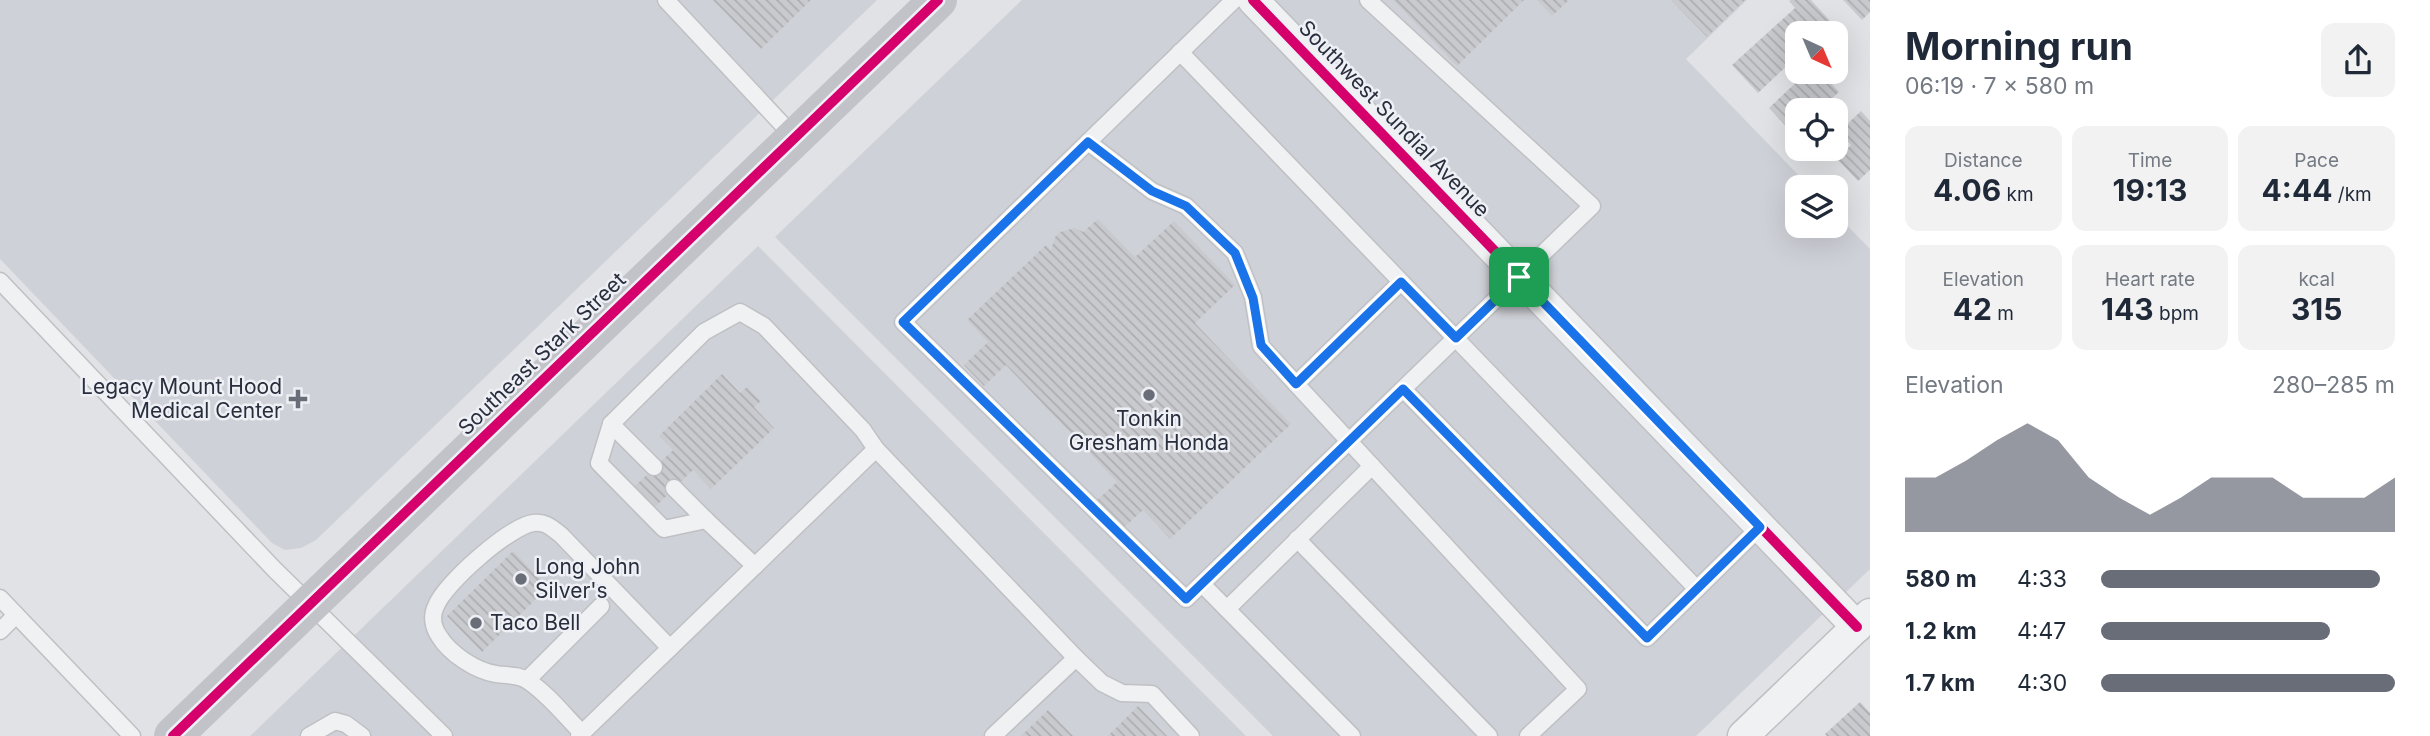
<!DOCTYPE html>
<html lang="en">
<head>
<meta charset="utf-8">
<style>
	body { margin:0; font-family:Inter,sans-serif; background:#f2f2f3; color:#1f2937; height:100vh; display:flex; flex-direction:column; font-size:26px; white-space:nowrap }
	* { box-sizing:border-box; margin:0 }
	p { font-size:23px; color:#747a83 }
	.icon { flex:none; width:38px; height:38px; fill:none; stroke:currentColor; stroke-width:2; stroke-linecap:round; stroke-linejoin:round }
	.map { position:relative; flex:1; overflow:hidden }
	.sheet { display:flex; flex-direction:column; background:#fff; width:560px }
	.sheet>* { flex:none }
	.needle { width:46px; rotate:136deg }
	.tools { position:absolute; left:1785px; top:21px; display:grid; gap:14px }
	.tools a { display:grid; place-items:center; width:63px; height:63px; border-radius:14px; background:#fff; box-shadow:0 7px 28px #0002; font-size:35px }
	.pin { position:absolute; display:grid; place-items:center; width:60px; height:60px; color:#fff; margin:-30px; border-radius:14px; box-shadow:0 4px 10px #0006 }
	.round { display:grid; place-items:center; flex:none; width:74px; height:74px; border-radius:14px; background:#f2f2f3 }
	.overview { display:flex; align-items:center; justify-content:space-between; height:119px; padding:0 35px }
	h1 { font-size:38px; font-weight:700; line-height:52px }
	.metrics { display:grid; grid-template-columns:repeat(3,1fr); gap:10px; height:119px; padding:7px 35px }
	.metrics div { display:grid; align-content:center; border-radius:14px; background:#f2f2f3; text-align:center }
	.metrics b { font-size:30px; font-weight:700 }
	.metrics small { font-size:19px; font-weight:400 }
	.metrics p { font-size:19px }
	.chart { height:196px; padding:14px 35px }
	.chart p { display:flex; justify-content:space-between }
	.chart svg { width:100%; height:126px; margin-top:7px; fill:#696d78; opacity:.7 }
	ul { padding:0 35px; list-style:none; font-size:23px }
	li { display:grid; grid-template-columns:112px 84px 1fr; align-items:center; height:52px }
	li i { height:18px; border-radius:9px; background:#696d78 }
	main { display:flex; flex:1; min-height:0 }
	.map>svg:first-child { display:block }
	.built { fill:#cfd1d8 }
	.building { fill:url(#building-back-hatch) }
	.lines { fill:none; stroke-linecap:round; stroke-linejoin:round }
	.service-casing { stroke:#bfc0c3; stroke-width:19 }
	.minor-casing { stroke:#bfc0c3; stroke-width:33 }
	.service { stroke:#f0f1f3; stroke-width:16 }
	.minor { stroke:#f0f1f3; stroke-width:30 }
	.secondary { stroke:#c2c3c8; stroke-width:38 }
	.cycleway-casing { stroke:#eef0f5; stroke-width:15 }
	.cycleway { stroke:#d6006c; stroke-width:10 }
	.route-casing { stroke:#fff; stroke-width:14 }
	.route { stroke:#1a73e8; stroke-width:9 }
	.poi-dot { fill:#696d78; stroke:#eef0f5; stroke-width:2.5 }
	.labels { text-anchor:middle; stroke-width:5; stroke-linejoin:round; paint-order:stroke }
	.street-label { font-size:21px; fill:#292e3d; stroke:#eef0f5 }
	.poi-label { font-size:21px; fill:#292e3d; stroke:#eef0f5; text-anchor:start }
</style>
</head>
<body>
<main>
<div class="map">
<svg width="1870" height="736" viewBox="0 0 1870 736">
	<defs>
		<pattern id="building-back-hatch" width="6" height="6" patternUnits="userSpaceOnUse" patternTransform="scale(1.75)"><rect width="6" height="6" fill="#c9cace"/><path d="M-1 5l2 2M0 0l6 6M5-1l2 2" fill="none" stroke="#adaeb2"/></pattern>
	</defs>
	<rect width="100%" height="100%" fill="#e1e2e5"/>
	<g class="built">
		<polygon points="0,0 877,0 316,540 301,548 285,550 272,543 0,259"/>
		<polygon points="1022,0 1747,0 1686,59 1810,187 1797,187 1797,226 1836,226 1836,214 1870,249 1870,569 1696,736 1273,736 775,237"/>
		<polygon points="758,246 1246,736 250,736"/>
	</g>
	<g class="building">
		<polygon points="713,0 811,0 761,49"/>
		<polygon points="1393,0 1524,0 1457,66"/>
		<polygon points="1537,0 1569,0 1552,16"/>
		<polygon points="1671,0 1745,0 1707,37"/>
		<polygon points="1791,0 1811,0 1832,23 1821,33 1797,33 1797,56 1758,93 1732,65 1795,8 1789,1"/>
		<polygon points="1843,0 1870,0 1870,12 1862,20"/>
		<polygon points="1807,72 1820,72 1839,92 1819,110 1797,110 1797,138 1769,108"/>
		<polygon points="1861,111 1870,121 1870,170 1858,181 1837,159 1851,145 1839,132"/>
		<polygon points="1098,219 1135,257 1174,221 1235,285 1195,323 1291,424 1170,539 1143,510 1121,530 1095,502 1117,482 1006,365 984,386 964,365 988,342 967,320 1046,245 1051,250 1055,237 1060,232 1075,228 1083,232"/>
		<polygon points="722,374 740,393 747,387 761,401 754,407 774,428 711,489 693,470 654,508 634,487 673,450 659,436"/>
		<polygon points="513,551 548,587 482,652 447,616"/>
		<polygon points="1860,702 1870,713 1870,736 1827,736 1825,734"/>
		<polygon points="1138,706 1167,736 1108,736"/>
		<polygon points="1048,710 1073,736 1021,736"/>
	</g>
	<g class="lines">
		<g class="service-casing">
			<g id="service">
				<polyline points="666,0 795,138"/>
				<polyline points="1234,0 903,322 1186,599 1592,206 1368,0"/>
				<polyline points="1180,52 1697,589"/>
				<polyline points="1088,142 1152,191 1186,206 1235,253 1253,297 1261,346 1578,689 1528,736"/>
				<polyline points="0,281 274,569 444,736"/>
				<polyline points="1296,384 1401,282"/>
				<polyline points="1403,389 1647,638 1760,527"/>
				<polyline points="611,424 654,467"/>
				<polyline points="674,488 706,520"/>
				<polyline points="1297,539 1489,736"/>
				<polyline points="755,566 706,520 664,529 599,463 611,424 704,332 740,312 764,326 863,430 876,449"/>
				<polyline points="1202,584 1352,736"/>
				<polyline points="0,598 132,736"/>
				<polyline points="1227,609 1372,466"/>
				<polyline points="0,631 16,615"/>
				<polyline points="1076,658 1102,683 1122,693 1152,694 1191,736"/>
				<polyline points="527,680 601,606"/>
				<path d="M582,733C565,716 548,694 528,681C518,674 507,676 496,674C476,671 450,654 439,636C433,627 431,616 436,606C445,583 509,527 533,523C545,521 552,528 561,535L670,648"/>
				<polyline points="309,736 335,721 346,724 362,736"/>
				<polyline points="579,736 876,449 1076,658 993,736"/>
			</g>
		</g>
		<g class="minor-casing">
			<g id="minor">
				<polyline points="1253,0 1857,627"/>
				<polyline points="1743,736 1870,614"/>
			</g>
		</g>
		<use href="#service" class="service"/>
		<use href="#minor" class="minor"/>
		<polyline class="secondary" points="173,736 938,0"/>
		<g class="cycleway-casing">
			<g id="cycleway">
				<polyline points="1253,0 1857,627"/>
				<polyline points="173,736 938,0"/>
			</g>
		</g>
		<use href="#cycleway" class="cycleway"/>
	</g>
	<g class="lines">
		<g class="route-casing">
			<polygon id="route" points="1088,142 1152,191 1186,206 1235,253 1253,298 1261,345 1296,384 1401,282 1456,338 1519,277 1760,527 1647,638 1403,389 1186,599 903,322"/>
		</g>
		<use href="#route" class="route"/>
	</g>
	<g class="poi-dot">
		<circle cx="1149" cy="395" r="7"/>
		<path d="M294.5 388.5h7v7h7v7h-7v7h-7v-7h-7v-7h7z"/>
		<circle cx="521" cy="579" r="7"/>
		<circle cx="476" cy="623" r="7"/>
	</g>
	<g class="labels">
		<g class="street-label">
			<text transform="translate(1394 119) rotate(46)" y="7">Southwest Sundial Avenue</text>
			<text transform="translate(542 354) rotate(-44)" y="7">Southeast Stark Street</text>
		</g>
		<g class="poi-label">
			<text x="282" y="394" text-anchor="end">Legacy Mount Hood<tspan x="282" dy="24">Medical Center</tspan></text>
			<text x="1149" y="426" text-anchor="middle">Tonkin<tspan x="1149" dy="24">Gresham Honda</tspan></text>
			<text x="535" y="574">Long John<tspan x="535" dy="24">Silver's</tspan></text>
			<text x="490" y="630">Taco Bell</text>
		</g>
	</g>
</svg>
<div class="tools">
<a><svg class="needle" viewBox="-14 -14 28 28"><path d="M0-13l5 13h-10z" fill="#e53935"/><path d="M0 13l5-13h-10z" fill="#747a83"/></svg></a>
<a><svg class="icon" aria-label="locate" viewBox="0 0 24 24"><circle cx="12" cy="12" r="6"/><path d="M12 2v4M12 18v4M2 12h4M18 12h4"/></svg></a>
<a><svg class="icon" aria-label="layers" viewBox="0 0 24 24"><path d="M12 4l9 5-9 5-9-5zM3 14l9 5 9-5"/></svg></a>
</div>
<div class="pin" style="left:1519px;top:277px;background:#1e9e55"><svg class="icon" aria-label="arrive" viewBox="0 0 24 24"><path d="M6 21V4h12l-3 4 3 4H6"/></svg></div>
</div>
<section class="sheet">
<div class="overview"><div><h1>Morning run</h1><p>06:19 · 7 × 580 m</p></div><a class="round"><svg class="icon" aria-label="share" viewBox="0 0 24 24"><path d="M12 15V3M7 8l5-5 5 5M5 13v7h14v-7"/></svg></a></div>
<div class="metrics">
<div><p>Distance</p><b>4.06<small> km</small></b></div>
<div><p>Time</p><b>19:13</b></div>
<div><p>Pace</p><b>4:44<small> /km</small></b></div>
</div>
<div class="metrics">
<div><p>Elevation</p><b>42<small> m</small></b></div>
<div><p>Heart rate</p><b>143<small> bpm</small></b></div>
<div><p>kcal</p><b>315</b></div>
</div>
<div class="chart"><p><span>Elevation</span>280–285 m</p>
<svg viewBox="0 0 160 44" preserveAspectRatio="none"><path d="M0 44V25L10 25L20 19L30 12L40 6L50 12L60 25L70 32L80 38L90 32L100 25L110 25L120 25L130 32L140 32L150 32L160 25V44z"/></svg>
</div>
<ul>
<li><b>580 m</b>4:33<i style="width:95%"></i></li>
<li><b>1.2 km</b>4:47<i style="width:78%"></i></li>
<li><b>1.7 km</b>4:30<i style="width:100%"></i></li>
</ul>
</section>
</main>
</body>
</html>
